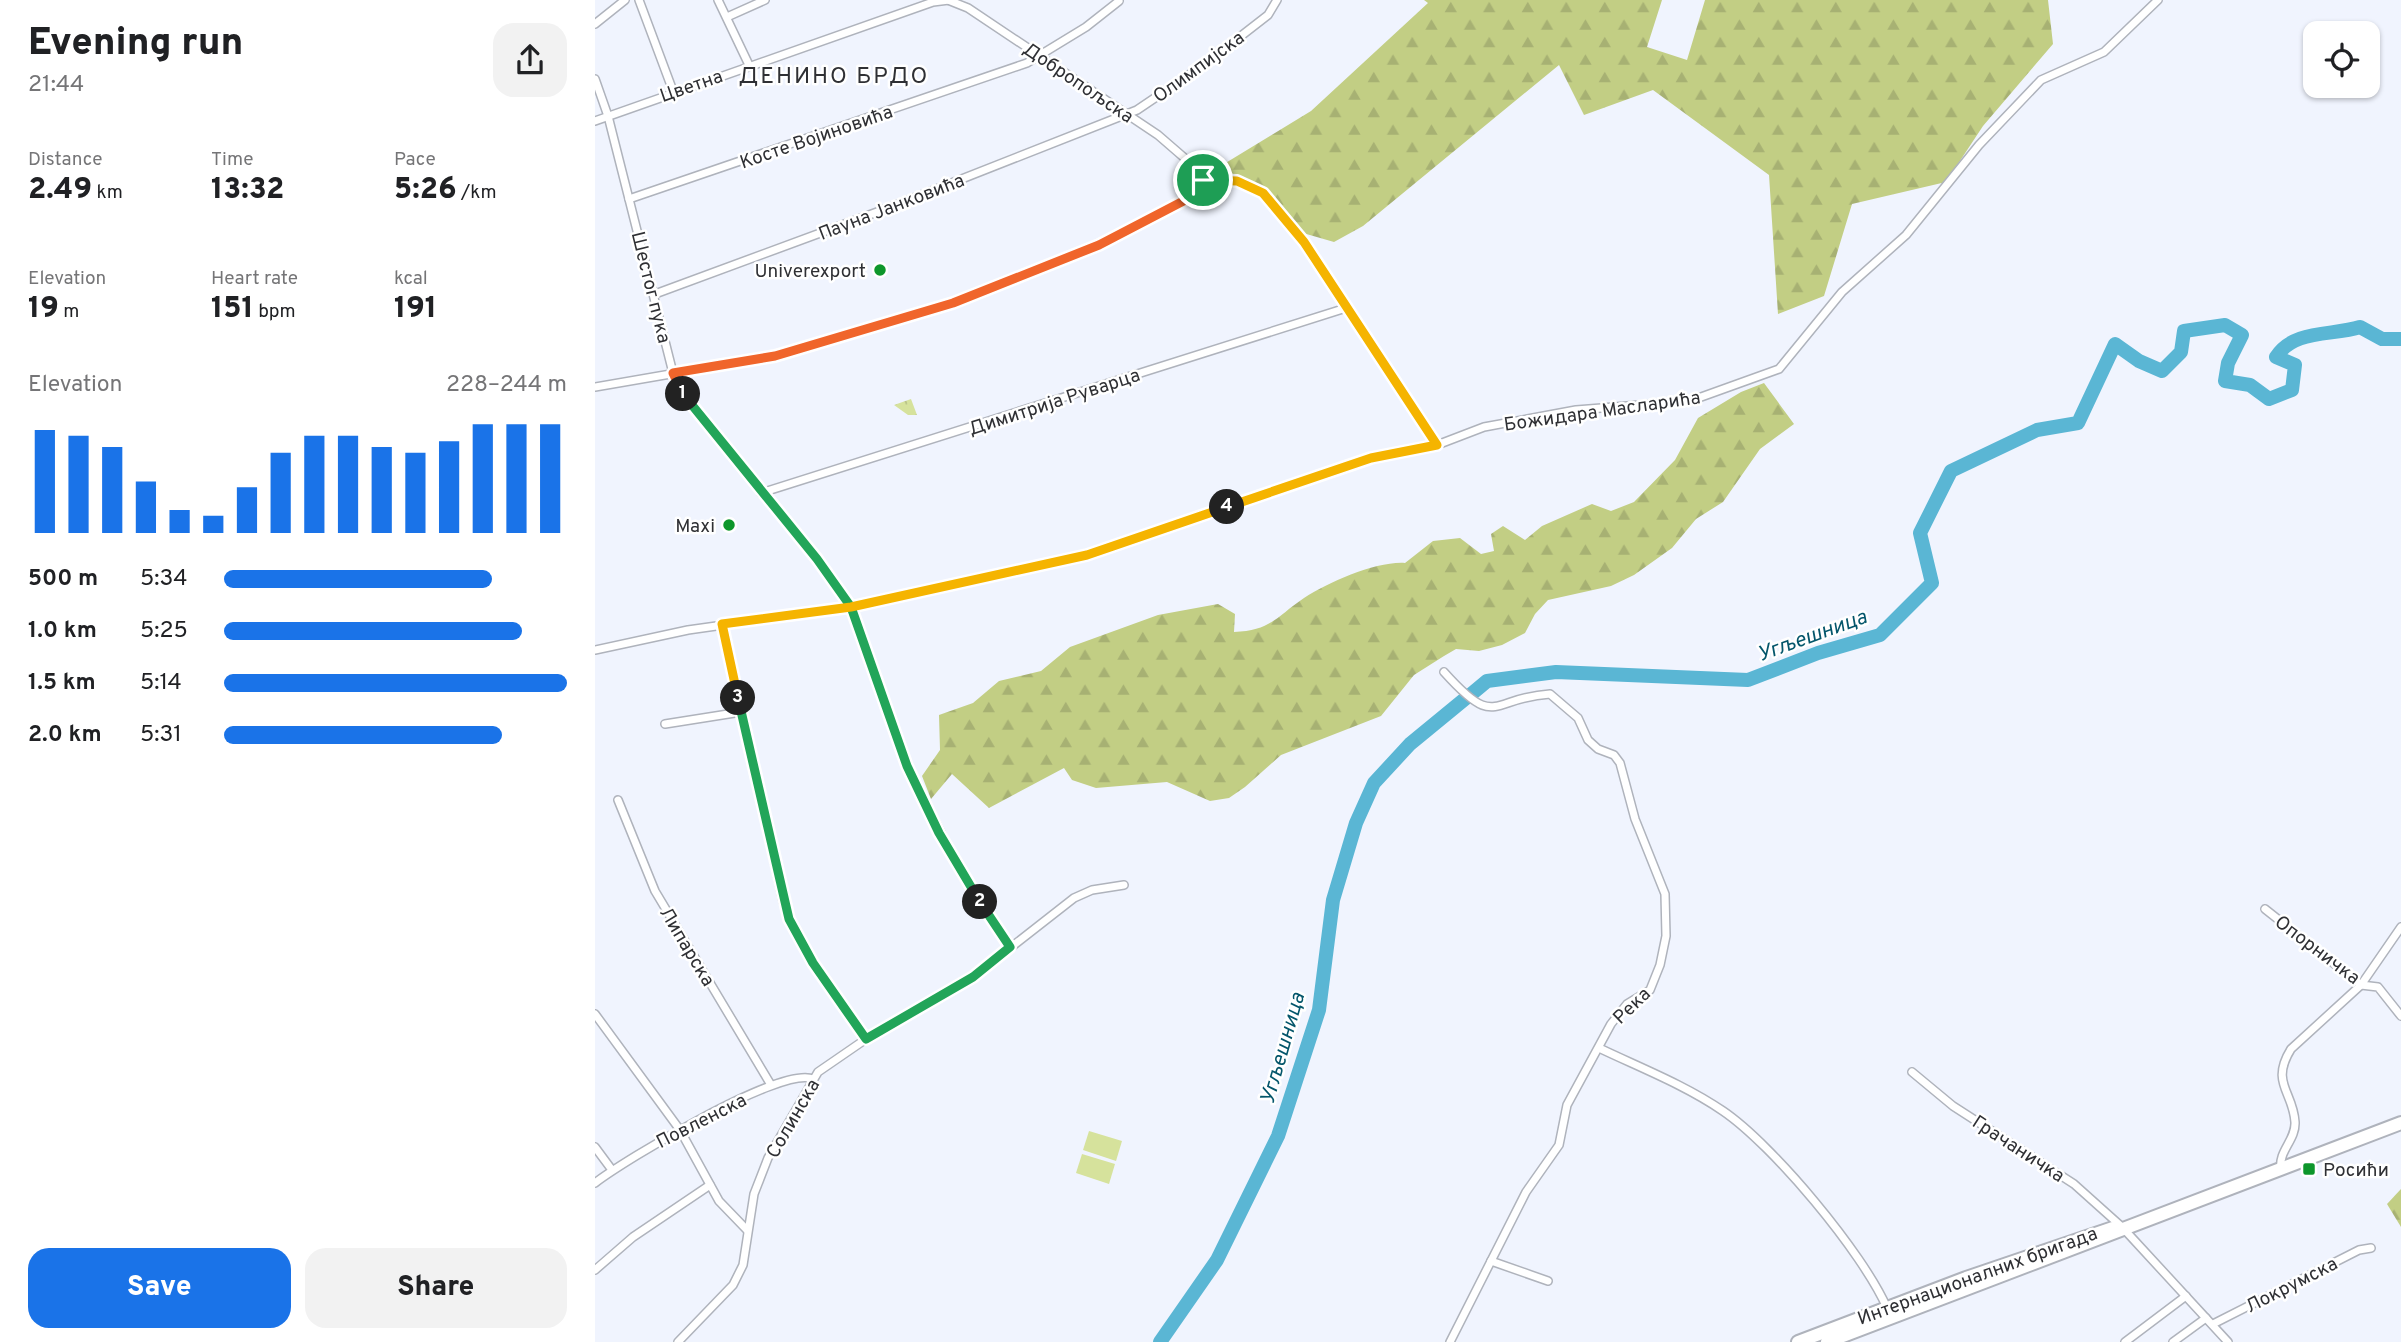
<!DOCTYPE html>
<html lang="en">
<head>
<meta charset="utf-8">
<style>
	body { margin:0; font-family:Overpass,sans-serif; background:#f2f2f2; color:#202124; height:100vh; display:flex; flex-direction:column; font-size:26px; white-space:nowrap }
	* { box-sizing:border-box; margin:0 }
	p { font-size:23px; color:#757577 }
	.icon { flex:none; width:38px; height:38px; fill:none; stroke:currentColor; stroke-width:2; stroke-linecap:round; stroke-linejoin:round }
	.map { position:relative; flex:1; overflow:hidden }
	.sheet { display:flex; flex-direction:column; background:#fff; width:595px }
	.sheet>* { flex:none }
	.buttons { position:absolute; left:1708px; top:21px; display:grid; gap:14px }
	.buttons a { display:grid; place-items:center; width:77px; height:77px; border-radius:14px; background:#fff; box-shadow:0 2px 5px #0004; font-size:35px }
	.pin { position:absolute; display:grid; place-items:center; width:60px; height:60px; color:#fff; margin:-30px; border:4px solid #fff; border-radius:50%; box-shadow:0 2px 7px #0007 }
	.km { position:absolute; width:35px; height:35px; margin:-18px; border-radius:50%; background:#222; color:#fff; font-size:19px; line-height:35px; text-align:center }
	.round { display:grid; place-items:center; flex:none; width:74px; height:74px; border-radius:21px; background:#f2f2f2 }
	.overview { display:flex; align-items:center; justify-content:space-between; height:119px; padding:0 28px }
	h1 { font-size:38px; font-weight:800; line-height:52px }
	.stats { display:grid; grid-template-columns:repeat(3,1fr); gap:10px; height:119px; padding:7px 28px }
	.stats div { display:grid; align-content:center }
	.stats b { font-size:30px; font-weight:800 }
	.stats small { font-size:19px; font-weight:400 }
	.stats p { font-size:19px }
	.chart { height:196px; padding:14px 28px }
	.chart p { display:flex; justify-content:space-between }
	.chart svg { width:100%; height:126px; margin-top:7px; stroke:#1a73e8; stroke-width:6 }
	.cta { display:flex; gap:14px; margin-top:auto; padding:14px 28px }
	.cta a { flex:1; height:80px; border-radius:21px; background:#1a73e8; color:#fff; font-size:28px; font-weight:800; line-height:80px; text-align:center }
	.cta a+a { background:#f2f2f2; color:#202124 }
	ul { padding:0 28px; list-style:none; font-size:23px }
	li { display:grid; grid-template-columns:112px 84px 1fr; align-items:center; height:52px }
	li i { height:18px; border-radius:9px; background:#1a73e8 }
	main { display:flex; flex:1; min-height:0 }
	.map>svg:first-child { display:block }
	.forest { fill:url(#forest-firs) }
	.park { fill:url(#park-crowns) }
	.garden { fill:#d6e29c }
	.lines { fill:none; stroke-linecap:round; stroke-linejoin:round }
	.river { stroke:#5ab6d4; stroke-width:14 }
	.minor-casing { stroke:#afb3bc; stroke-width:10 }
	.primary-casing { stroke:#afb3bc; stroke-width:16 }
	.minor { stroke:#fff; stroke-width:7 }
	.primary { stroke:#fff; stroke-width:12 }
	.split-1-casing { stroke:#fff; stroke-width:14 }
	.split-2-casing { stroke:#fff; stroke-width:14 }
	.split-3-casing { stroke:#fff; stroke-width:14 }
	.split-4-casing { stroke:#fff; stroke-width:14 }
	.split-5-casing { stroke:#fff; stroke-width:14 }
	.split-1 { stroke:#f0652b; stroke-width:9 }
	.split-2 { stroke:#22a559; stroke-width:9 }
	.split-3 { stroke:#22a559; stroke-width:9 }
	.split-4 { stroke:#f5b400; stroke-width:9 }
	.split-5 { stroke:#f5b400; stroke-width:9 }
	.poi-dot { fill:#0d962b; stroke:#fff; stroke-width:2.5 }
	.labels { text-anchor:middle; stroke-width:5; stroke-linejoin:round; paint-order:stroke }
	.street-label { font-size:19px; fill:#2f3034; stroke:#fff }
	.poi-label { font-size:19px; fill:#2f3034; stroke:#fff; text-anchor:end }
	.water-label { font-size:21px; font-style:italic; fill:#04566b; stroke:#fff }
	.quarter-label { font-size:23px; letter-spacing:2px; fill:#2f3034; stroke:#fff }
</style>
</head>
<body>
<main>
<section class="sheet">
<div class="overview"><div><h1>Evening run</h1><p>21:44</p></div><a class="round"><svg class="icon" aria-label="share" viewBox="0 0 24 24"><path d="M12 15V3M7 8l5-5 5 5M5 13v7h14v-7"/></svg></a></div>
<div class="stats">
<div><p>Distance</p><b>2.49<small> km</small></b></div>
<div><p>Time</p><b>13:32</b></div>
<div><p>Pace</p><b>5:26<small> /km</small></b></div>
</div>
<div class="stats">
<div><p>Elevation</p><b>19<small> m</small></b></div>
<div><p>Heart rate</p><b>151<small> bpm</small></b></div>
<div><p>kcal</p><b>191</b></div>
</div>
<div class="chart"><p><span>Elevation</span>228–244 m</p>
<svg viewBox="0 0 160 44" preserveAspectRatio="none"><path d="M5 44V8M15 44V10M25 44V14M35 44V26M45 44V36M55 44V38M65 44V28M75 44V16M85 44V10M95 44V10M105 44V14M115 44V16M125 44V12M135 44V6M145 44V6M155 44V6"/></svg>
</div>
<ul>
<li><b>500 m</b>5:34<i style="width:78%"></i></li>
<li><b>1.0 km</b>5:25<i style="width:87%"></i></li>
<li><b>1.5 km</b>5:14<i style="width:100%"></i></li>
<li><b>2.0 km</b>5:31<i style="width:81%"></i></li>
</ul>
<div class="cta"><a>Save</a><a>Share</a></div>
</section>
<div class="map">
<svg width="1806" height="1342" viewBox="0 0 1806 1342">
	<defs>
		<pattern id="forest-firs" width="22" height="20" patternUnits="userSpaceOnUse" patternTransform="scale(1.75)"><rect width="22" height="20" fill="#c2ce84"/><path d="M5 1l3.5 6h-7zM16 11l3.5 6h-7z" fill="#a7b173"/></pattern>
		<pattern id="park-crowns" width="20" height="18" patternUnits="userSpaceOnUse" patternTransform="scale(1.75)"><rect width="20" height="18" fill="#d6e29c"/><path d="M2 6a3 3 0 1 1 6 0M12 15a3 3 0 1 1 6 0" fill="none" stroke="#b8c287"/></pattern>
	</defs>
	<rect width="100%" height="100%" fill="#f0f4fe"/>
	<g class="forest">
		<polygon points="829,0 1067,0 1052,47 1092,60 1110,0 1453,0 1458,44 1388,126 1351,182 1257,204 1229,296 1183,314 1174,175 1058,90 989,115 964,65 768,226 739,242 701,231 668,189 624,167 716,111 833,3"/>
		<path d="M1169,383L1199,424L1165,449L1128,502L1101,519L1077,548L1039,575L1016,586L953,600L940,614L930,633L907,645L884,651L861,649L849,656L819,675L786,716L686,755L650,787L634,798L615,801L572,782L501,788L477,780L469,768L394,808L357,774L336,799L327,776L345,750L344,715L378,703L404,681L446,671L475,647L563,615L623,604L640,614L639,632C676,631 682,616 709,598C734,582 782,561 810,563L838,541L865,538L886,554L899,551L896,534L908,526L930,540L947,526L997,504L1016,511L1039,502L1080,460L1103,418L1146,392Z"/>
		<polygon points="1806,1189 1806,1227 1792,1204"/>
	</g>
	<polygon class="park" points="316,399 322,415 313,415 299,405"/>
	<g class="garden">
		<polygon points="494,1131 527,1141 521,1161 488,1150"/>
		<polygon points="487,1154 520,1164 514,1184 481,1173"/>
	</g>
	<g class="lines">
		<g class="river">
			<path d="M874,696L892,681L961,672L1153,680L1223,653L1285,635L1337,583L1325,533L1356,471L1442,430L1483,423L1520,344L1544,361L1567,371L1586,352L1589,331L1630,325L1647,335L1633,363L1630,381L1655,385L1674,399L1697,390L1700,365L1681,357C1699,329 1737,336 1765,327L1787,339H1806"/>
			<polyline points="565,1342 622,1260 683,1136 724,1010 738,900 761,823 779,783 815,744 871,698"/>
		</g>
		<g class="minor-casing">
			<g id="minor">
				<polyline points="44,0 78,91"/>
				<polyline points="123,0 154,65"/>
				<polyline points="132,17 170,0"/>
				<polyline points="0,24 30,0"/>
				<polyline points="0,79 13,116 78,373 90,398 222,559 256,607 312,766 369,878 415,947"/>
				<polyline points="0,121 338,2 354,0"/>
				<polyline points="608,180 642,181 668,193 709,242 842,445"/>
				<polyline points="34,199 432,63 491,27 524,1"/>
				<polyline points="60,294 293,208 542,110 610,64 673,15 682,0"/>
				<polyline points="0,387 180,356 358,303 504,245 598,196 607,185 608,174 563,135 373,8 353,0"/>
				<polyline points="166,493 751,308"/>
				<path d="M127,624L188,901C206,953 240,994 271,1039"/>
				<polyline points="0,650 93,630 256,607 492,555 776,458 842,445 889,427 981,410 1095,401 1184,369 1247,292 1311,235 1384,145 1446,80 1509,52 1563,0"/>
				<path d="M849,672C902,731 894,698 955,694L983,718L993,740L1003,749L1019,755L1025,763L1040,819L1070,894L1071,936L1065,965L1055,990L1032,1004L1016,1024L972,1105L964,1145L931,1192L855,1342"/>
				<polyline points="70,724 146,712"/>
				<polyline points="23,800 60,891 176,1085"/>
				<polyline points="1670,909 1766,985 1783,987 1806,1016"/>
				<polyline points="0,1014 85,1130 124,1201 152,1230"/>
				<path d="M1004,1048C1046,1068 1090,1085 1128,1111C1178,1145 1268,1253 1292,1308"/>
				<polyline points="1317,1072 1358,1106 1479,1184 1527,1227 1633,1342"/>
				<polyline points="0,1147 17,1170"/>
				<path d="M1686,1169C1683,1151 1701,1140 1700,1122C1698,1091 1675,1083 1696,1049L1766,985L1806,927"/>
				<path d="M0,1183C30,1160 187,1065 218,1079"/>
				<polyline points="896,1261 953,1281"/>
				<polyline points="0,1270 38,1237 115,1185"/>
				<polyline points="1618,1324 1764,1250 1776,1248"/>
				<polyline points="83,1342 138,1285 148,1265 159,1194 173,1158 223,1072 271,1039 378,977 479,898 497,890 529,885"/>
				<polyline points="1530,1342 1591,1296"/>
				<polyline points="1578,1342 1611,1318"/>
			</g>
		</g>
		<g class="primary-casing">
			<g id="primary">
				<polyline points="1203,1342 1371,1278 1518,1228"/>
				<polyline points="1232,1342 1806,1123"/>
			</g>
		</g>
		<use href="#minor" class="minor"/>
		<use href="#primary" class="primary"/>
	</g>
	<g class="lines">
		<g class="split-1-casing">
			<polyline id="split-1" points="88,394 78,373 180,356 358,303 504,245 598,196 608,180"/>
		</g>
		<g class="split-2-casing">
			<polyline id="split-2" points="88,394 222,559 256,607 312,766 344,833 385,902"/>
		</g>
		<g class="split-3-casing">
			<polyline id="split-3" points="143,698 194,919 218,963 271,1039 378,977 415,947 385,902"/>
		</g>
		<g class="split-4-casing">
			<polyline id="split-4" points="143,698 127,624 256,607 492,555 632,507"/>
		</g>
		<g class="split-5-casing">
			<polyline id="split-5" points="608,180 642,181 668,193 709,242 842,445 776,458 632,507"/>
		</g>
		<use href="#split-1" class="split-1"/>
		<use href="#split-2" class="split-2"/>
		<use href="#split-3" class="split-3"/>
		<use href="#split-4" class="split-4"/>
		<use href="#split-5" class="split-5"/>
	</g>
	<g class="poi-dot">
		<circle cx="285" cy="270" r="7"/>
		<circle cx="134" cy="525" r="7"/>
		<rect x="1707" y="1162" width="14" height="14" rx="3.5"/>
	</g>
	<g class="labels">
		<g class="street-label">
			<text transform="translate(603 66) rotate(-36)" y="7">Олимпијска</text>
			<text transform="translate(484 82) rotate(34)" y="7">Добропољска</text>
			<text transform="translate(96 85) rotate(-19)" y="7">Цветна</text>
			<text transform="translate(221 136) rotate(-19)" y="7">Косте Војиновића</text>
			<text transform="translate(296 206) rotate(-21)" y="7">Пауна Јанковића</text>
			<text transform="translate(57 287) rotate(76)" y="7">Шестог пука</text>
			<text transform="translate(459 401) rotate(-18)" y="7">Димитрија Руварца</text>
			<text transform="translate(1007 410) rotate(-8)" y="7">Божидара Масларића</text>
			<text transform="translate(93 946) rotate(59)" y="7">Липарска</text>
			<text transform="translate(1723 949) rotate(37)" y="7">Опорничка</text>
			<text transform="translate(1036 1005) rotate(-44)" y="7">Река</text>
			<text transform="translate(197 1118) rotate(-60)" y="7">Солинска</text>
			<text transform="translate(106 1120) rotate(-27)" y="7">Повленска</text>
			<text transform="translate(1424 1148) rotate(33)" y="7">Грачаничка</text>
			<text transform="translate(1382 1275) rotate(-20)" y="7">Интернационалних бригада</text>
			<text transform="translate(1696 1284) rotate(-27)" y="7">Локрумска</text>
		</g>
		<g class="poi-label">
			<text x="271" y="277">Univerexport</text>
			<text x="120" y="532">Maxi</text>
			<text x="1728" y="1176" text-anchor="start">Росићи</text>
		</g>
		<g class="water-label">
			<text transform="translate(1217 635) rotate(-20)" y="7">Угљешница</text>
			<text transform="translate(687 1048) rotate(-74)" y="7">Угљешница</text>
		</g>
		<g class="quarter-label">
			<text x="239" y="83">ДЕНИНО БРДО</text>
		</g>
	</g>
</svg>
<div class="buttons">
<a><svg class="icon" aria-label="locate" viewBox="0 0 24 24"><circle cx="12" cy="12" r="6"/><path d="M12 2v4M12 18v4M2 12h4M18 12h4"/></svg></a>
</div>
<div class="pin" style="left:608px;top:180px;background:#1e9e55"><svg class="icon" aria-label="arrive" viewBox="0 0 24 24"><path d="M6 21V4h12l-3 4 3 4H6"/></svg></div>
<b class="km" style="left:88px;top:394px">1</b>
<b class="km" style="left:385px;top:902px">2</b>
<b class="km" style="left:143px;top:698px">3</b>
<b class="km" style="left:632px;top:507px">4</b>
</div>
</main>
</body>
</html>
